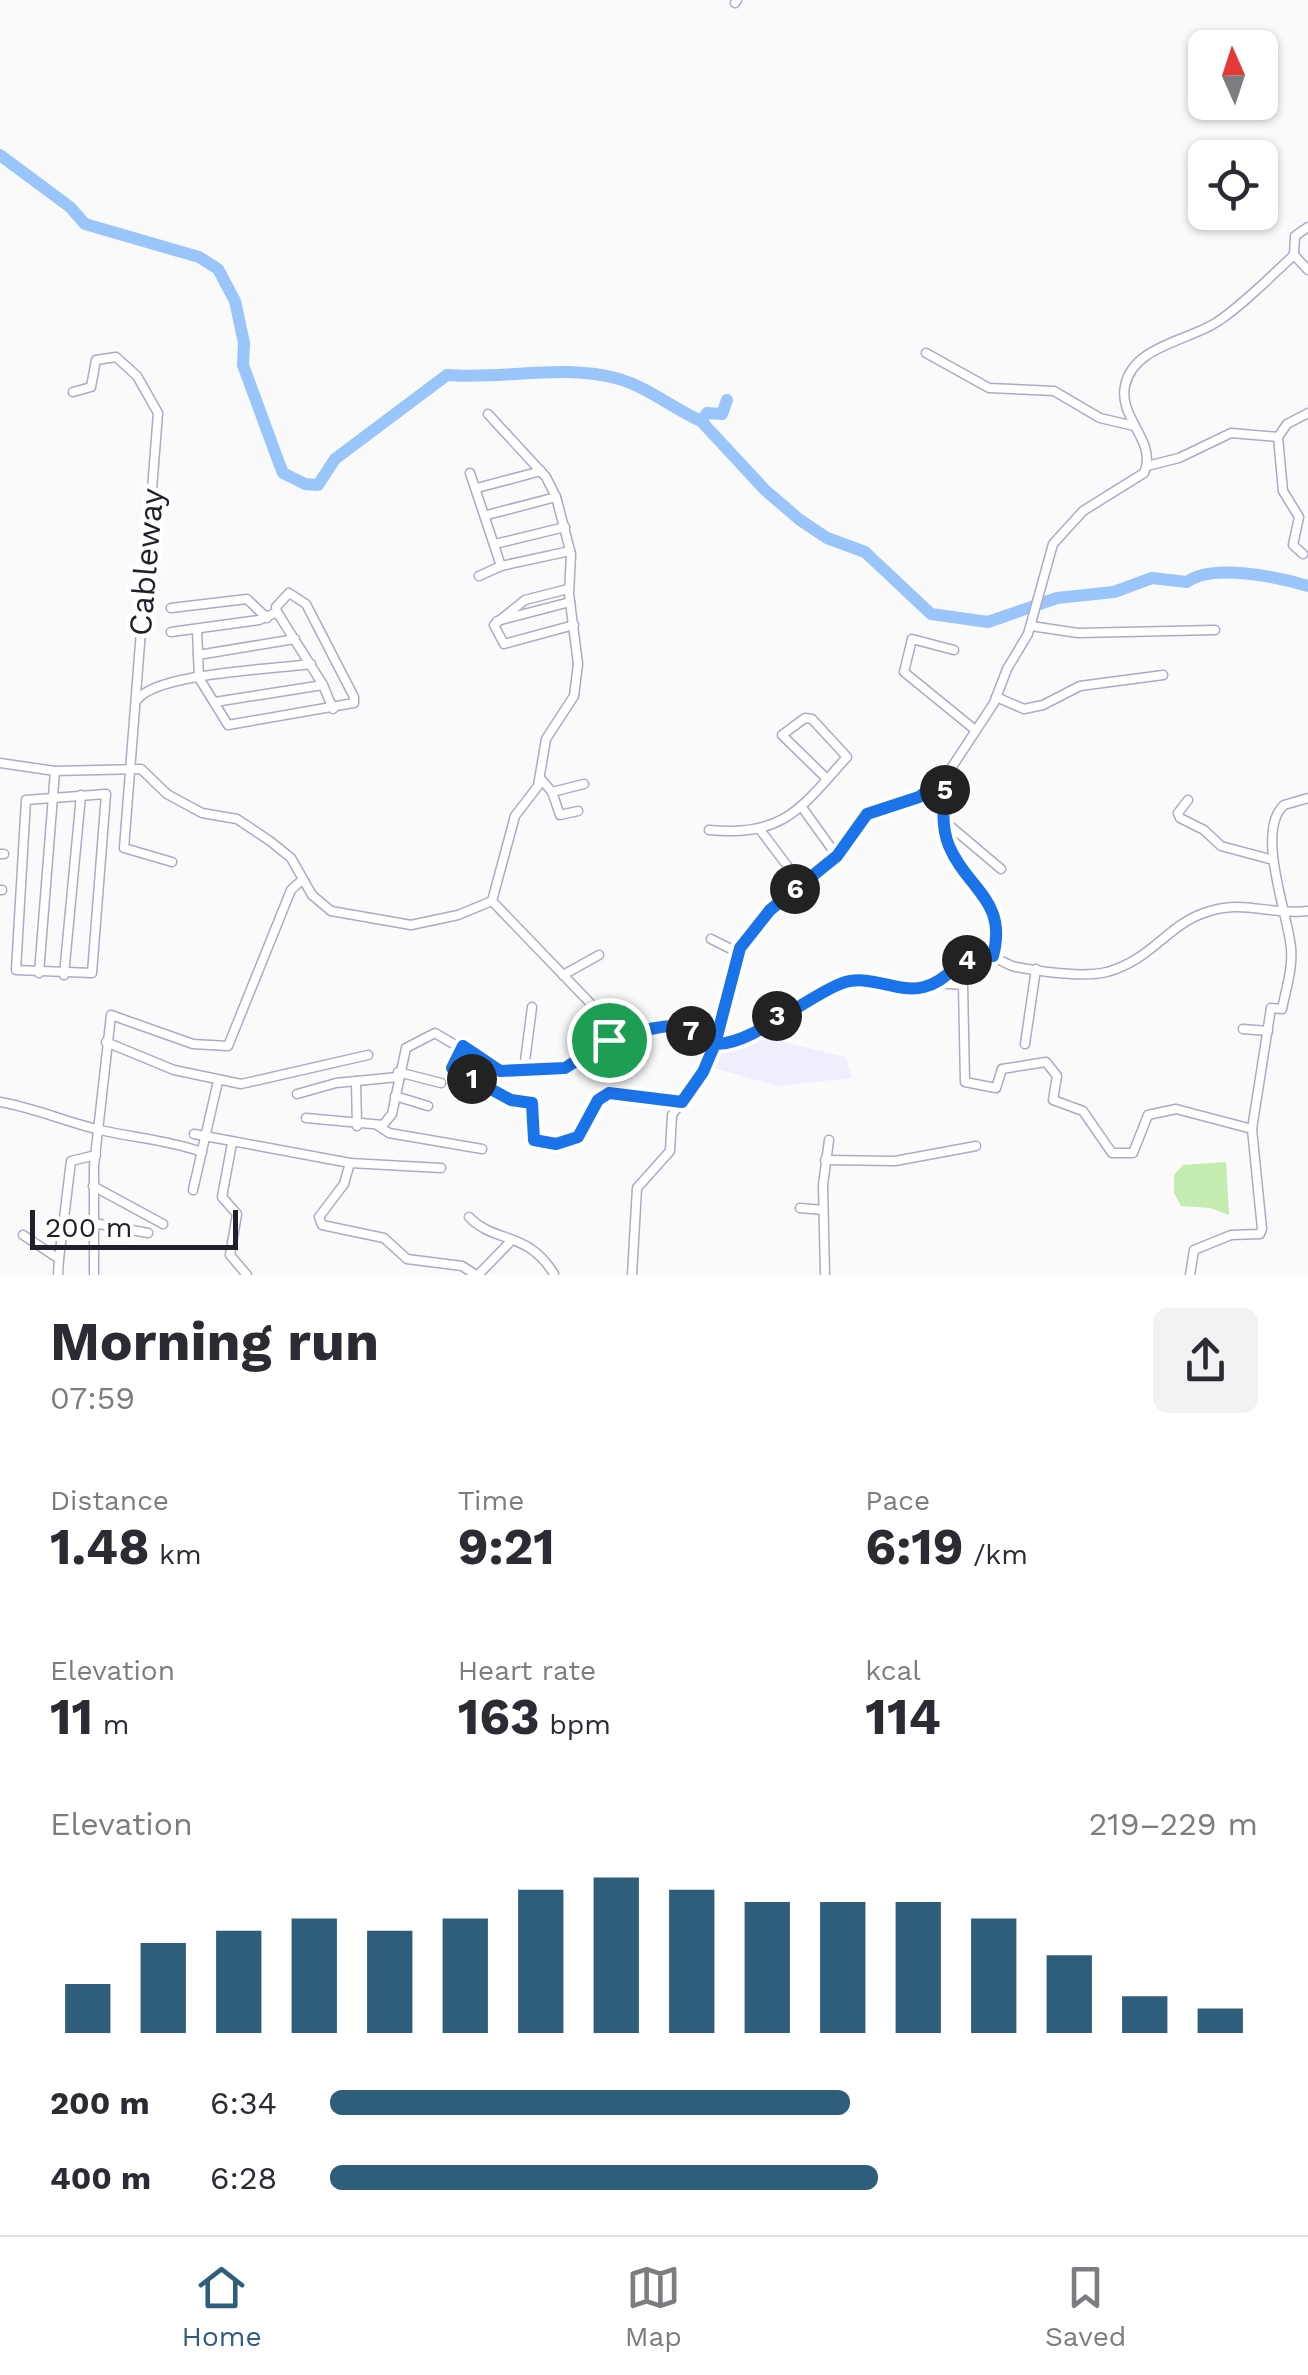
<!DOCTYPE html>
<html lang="en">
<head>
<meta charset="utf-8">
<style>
	body { margin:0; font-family:"Work Sans",sans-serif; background:#f2f2f3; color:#2b2b33; height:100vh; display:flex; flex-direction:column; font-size:38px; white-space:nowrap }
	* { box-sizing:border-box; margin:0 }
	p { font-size:32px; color:#7c7c81 }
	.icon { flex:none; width:55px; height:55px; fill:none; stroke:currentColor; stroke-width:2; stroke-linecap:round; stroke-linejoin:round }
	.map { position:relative; height:1275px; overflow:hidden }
	.sheet { display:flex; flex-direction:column; background:#fff; flex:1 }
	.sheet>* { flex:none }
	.needle { width:65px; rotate:357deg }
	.controls { position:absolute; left:1188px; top:30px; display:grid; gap:20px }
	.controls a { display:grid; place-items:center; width:90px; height:90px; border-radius:15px; background:#fff; box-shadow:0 2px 8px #0004; font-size:50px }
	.scale { position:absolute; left:30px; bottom:25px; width:208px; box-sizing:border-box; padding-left:10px; border:5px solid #211f2b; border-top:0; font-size:28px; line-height:35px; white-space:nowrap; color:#211f2b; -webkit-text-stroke:8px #fff; paint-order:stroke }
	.pin { position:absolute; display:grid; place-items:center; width:85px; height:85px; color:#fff; margin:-42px; border:5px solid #fff; border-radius:50%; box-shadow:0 2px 10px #0007 }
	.km { position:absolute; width:50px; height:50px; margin:-25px; border-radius:50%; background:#222; color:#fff; font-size:28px; line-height:50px; text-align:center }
	.round { display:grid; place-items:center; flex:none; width:105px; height:105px; border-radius:15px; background:#f2f2f3 }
	.overview { display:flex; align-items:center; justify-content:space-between; height:170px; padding:0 50px }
	h1 { font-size:55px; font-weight:700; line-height:75px }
	.figures { display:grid; grid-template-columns:repeat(3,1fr); gap:15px; height:170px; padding:10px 50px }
	.figures div { display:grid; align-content:center }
	.figures b { font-size:50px; font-weight:700 }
	.figures small { font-size:28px; font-weight:400 }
	.figures p { font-size:28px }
	.chart { height:280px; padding:20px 50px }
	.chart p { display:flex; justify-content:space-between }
	.chart svg { width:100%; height:180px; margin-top:10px; stroke:#2f5e7d; stroke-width:6 }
	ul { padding:0 50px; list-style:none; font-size:32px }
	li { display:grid; grid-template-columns:160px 120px 1fr; align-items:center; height:75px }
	li i { height:25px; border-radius:12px; background:#2f5e7d }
	.menu { display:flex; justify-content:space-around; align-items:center; height:140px; border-top:2px solid #e1e1e2; background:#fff; font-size:28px; color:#7c7c81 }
	.menu a { display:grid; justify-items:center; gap:5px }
	.menu .selected { color:#2f5e7d }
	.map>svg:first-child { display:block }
	.built { fill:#f0eefd }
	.green { fill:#c4ebb0 }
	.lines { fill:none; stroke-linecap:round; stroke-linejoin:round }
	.river { stroke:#99c5fb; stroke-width:12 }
	.minor-casing { stroke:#aea9c7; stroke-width:11 }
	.minor { stroke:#fff; stroke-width:8 }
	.route-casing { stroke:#fff; stroke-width:20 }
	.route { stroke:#1a73e8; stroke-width:12 }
	.labels { text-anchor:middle; stroke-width:9; stroke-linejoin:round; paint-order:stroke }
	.street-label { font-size:32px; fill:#211f2b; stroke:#fff }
</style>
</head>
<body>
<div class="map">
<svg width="1308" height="1275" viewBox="0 0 1308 1275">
	<rect width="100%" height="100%" fill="#fafafa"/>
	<polygon class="built" points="761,1037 846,1057 852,1078 777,1086 711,1067 717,1046"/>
	<polygon class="green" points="1226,1162 1229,1215 1210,1208 1181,1206 1174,1193 1174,1175 1183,1165"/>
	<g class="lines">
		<g class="river">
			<path d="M0,155L70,207L85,224L199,257L218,269L235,301L244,343L243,365L279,463L283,473L305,484L318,485L335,459L447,375C504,380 563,363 619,379C647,387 674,409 701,421L707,413L722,414L727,400"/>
			<path d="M701,421L765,490L800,520L827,538L865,552L931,614L988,622L1057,598L1114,592L1152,578L1187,582C1212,563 1278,577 1308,586"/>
		</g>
		<g class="minor-casing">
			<g id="minor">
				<polyline points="735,3 737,0"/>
				<polyline points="1294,255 1295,236 1308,227"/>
				<polyline points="1294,255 1308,270"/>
				<polyline points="926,353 989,388 1054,391 1100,418 1134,426"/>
				<polyline points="73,392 91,387 96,360 116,357 137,376 158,413 124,848 172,862"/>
				<polyline points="488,414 546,477 556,497 571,554 569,594 578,664 574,696 546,739 538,786 515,816 492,901"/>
				<polyline points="1147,466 1179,458 1231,433 1278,437"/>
				<polyline points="470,473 501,566"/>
				<polyline points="477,488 541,471"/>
				<polyline points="487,515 556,497"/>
				<polyline points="495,544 565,527"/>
				<polyline points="1303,554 1293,545 1299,517 1283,491 1278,437 1287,424 1308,413"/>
				<polyline points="479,576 501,566 570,551"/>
				<polyline points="568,589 525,600 494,625 504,644 574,625"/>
				<polyline points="171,608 247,599 267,618"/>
				<polyline points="497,621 570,602"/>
				<polyline points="1031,626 1078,633 1215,630"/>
				<polyline points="197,630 199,678 228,725 354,703 354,697 306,604 289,593 276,607 277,612"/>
				<polyline points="171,632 259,620 277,612 323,685 333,709"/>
				<polyline points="954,650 912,639 904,672 974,729"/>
				<polyline points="198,655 295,639"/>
				<polyline points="996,697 1024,709 1043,705 1080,686 1163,675"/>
				<path d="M137,700C156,673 275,669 311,664"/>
				<polyline points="215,702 323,685"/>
				<polyline points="0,763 55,771 141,769 167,794 202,813 237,819 270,841 291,858 312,895 331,911 411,925 458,915 492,901"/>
				<path d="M946,776C944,799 940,824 949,846C968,890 1007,899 993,957"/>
				<polyline points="541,779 552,792 560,815 578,811"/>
				<polyline points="552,792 584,784"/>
				<polygon points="106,794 92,973 16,970 26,800"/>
				<polyline points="1188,800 1178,813 1180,818 1204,830 1221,846 1273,860"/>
				<polyline points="801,806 837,856"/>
				<polyline points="943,820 1001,869"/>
				<path d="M709,830C784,837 800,809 847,757L812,719L805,718L782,735L827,779"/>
				<polyline points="761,831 801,884"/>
				<polyline points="0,854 4,854"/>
				<polyline points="0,890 2,890"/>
				<polyline points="492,901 593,1006 609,1040"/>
				<polyline points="711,939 739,953"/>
				<polyline points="39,973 55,771"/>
				<polyline points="64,975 81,795"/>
				<polyline points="563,975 599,955"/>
				<polyline points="934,983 963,985 965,1082 996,1088 1002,1069 1046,1062 1057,1076 1053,1100 1083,1111 1112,1153 1133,1153 1148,1115 1176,1109 1252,1129"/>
				<polyline points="1243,1029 1268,1031"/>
				<polyline points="106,1042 174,1070 241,1084 368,1055"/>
				<path d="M715,1044L738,1041L846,981C872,977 897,992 921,988C947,983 958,953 988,956C998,957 1006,965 1016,967C1043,972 1081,978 1107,972C1151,960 1168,925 1204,913C1243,898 1269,916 1308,911"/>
				<polyline points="1025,1044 1036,969"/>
				<polyline points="463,1047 453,1069 511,1100 534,1105 536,1144 578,1137 598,1100 609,1093 681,1102"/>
				<polyline points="524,1069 532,1007"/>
				<polyline points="398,1072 441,1083"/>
				<polyline points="356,1081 357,1126"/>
				<polyline points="297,1094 336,1083 398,1077"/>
				<polyline points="395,1096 428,1106"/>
				<path d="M0,1102C35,1108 66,1122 100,1130C135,1138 168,1140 202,1152"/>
				<polyline points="306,1118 383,1125 392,1114 406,1048 435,1033 499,1071 565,1068 609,1040 658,1023 702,1034 715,1044"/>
				<polyline points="377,1125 389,1133 482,1149"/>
				<polyline points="194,1134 350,1163 441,1168"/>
				<polyline points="232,1143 222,1197 237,1214 230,1255 247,1275"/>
				<polyline points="825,1160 895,1161 976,1146"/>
				<polyline points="350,1163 344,1184 319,1217 322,1225 384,1238 407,1259 462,1266 476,1275"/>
				<polyline points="93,1186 163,1224"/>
				<polyline points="193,1190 218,1081"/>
				<polyline points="800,1208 823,1210"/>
				<path d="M469,1217C495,1244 527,1230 554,1274"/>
				<polyline points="94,1223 148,1233"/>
				<polyline points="23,1235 59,1259 58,1275"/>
				<polyline points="59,1259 71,1161 96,1155"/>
				<polyline points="94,1275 94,1166 111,1015 193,1044 228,1046 291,890 303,879"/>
				<polyline points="478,1275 512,1240"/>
				<path d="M632,1275L637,1188L670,1151L672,1115L703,1072L715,1044L729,1006L741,948L770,910L837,856L860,820L919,797L946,776L994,703L1007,669L1028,634L1053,544L1083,511L1144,473C1158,442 1118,418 1125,386C1133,346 1188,341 1217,322C1244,304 1270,277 1294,255"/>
				<polyline points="825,1275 823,1185 829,1140"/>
				<path d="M1190,1275L1194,1250L1231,1235L1260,1234L1262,1229L1252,1129L1271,1008L1282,1009C1286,989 1293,968 1291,948C1288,914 1255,831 1284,805L1308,798"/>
			</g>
		</g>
		<use href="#minor" class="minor"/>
	</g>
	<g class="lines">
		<g class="route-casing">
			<path id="route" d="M609,1040L565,1068L500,1071L463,1046L452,1068L511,1100L532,1103L534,1140L556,1144L578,1137L598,1100L609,1093L682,1102L703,1072L715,1044C749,1046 805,998 840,984C869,972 896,994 924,987C952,980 956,954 993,956C1008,900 967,889 949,846C940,824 944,799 946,776L919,797L867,814L837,856L770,910L740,948L715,1044C682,1011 646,1032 609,1040"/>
		</g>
		<use href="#route" class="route"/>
	</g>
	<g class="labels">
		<g class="street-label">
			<text transform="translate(146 562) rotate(-85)" y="11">Cableway</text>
		</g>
	</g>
</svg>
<div class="controls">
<a><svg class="needle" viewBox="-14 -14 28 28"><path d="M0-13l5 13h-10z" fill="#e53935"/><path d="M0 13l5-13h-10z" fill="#7c7c81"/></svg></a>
<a><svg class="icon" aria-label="locate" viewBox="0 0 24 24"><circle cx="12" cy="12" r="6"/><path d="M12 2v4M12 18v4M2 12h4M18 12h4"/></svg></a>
</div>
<div class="scale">200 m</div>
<div class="pin" style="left:609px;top:1040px;background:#1e9e55"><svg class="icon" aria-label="arrive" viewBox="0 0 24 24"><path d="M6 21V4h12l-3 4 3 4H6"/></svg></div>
<b class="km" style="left:472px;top:1079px">1</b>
<b class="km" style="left:777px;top:1016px">3</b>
<b class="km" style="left:967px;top:960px">4</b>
<b class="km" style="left:945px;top:790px">5</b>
<b class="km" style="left:795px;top:889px">6</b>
<b class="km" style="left:691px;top:1031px">7</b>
</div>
<section class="sheet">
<div class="overview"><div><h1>Morning run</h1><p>07:59</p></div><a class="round"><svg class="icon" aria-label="share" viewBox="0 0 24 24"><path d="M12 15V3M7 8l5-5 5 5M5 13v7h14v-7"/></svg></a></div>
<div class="figures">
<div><p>Distance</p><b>1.48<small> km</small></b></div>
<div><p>Time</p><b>9:21</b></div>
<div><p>Pace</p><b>6:19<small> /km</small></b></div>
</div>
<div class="figures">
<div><p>Elevation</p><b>11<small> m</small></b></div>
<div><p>Heart rate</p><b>163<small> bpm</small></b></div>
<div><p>kcal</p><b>114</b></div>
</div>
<div class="chart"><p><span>Elevation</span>219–229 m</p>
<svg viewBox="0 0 160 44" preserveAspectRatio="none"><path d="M5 44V32M15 44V22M25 44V19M35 44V16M45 44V19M55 44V16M65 44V9M75 44V6M85 44V9M95 44V12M105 44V12M115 44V12M125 44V16M135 44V25M145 44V35M155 44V38"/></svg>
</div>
<ul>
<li><b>200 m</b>6:34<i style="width:56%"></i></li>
<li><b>400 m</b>6:28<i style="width:59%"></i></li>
</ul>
</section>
<nav class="menu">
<a class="selected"><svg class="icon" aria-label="home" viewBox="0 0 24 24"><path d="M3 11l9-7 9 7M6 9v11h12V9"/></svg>Home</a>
<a><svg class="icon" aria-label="map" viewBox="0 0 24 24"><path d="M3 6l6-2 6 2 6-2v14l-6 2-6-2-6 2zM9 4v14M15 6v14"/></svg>Map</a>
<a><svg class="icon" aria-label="saved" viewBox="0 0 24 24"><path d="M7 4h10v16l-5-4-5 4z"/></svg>Saved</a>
</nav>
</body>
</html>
